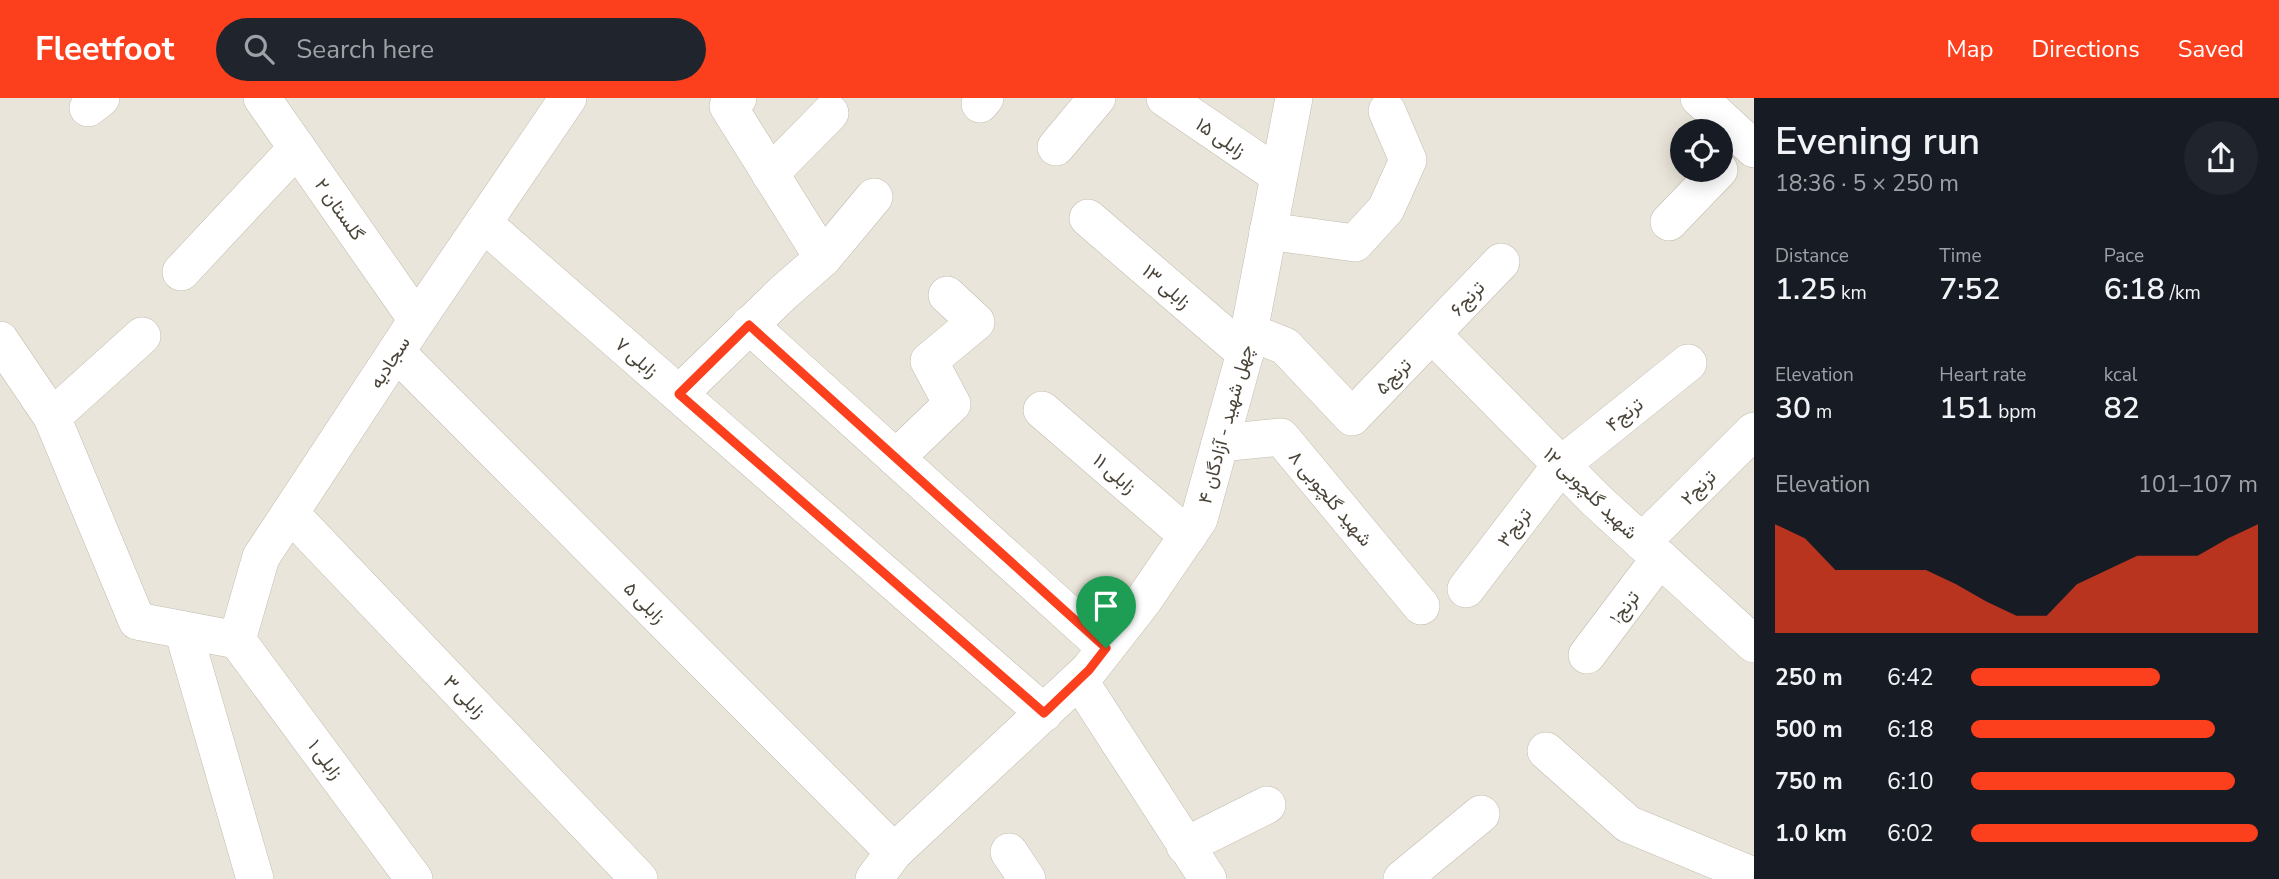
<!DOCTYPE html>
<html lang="en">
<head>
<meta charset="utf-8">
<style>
	body { margin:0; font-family:"Nunito Sans",Vazirmatn,sans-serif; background:#20242c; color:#f1f3f6; height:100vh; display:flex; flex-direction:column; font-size:26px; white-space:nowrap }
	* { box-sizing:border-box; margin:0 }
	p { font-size:23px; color:#9ea1a6 }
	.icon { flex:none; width:38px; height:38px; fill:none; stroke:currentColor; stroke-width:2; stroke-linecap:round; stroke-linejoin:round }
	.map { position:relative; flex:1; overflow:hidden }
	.drawer { display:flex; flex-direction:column; background:#171b24; width:525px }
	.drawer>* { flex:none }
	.buttons { position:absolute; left:1670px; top:21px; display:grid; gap:14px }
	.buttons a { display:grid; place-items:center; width:63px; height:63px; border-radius:50%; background:#171b24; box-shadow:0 4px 18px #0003; font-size:35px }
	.pin { position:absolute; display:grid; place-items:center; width:60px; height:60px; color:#fff; margin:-72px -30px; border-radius:50% 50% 50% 0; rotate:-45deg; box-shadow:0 0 7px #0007 }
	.pin .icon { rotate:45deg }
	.round { display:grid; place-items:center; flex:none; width:74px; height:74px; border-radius:37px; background:#20242c }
	.head { display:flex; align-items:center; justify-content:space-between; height:119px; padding:0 21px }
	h1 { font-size:38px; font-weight:600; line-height:52px }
	.metrics { display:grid; grid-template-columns:repeat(3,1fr); gap:10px; height:119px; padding:7px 21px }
	.metrics div { display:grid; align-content:center }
	.metrics b { font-size:30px; font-weight:600 }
	.metrics small { font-size:19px; font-weight:400 }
	.metrics p { font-size:19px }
	.chart { height:196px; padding:14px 21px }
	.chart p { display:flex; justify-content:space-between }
	.chart svg { width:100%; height:126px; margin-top:7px; fill:#fc3f1d; opacity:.7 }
	ul { padding:0 21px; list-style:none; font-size:23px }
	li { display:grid; grid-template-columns:112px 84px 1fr; align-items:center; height:52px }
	li i { height:18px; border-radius:9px; background:#fc3f1d }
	header { display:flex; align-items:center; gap:42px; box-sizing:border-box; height:98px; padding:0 35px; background:#fc3f1d; color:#fff }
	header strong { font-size:33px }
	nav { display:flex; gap:38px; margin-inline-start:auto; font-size:24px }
	.search { width:490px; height:63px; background:#20242c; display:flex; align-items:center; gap:18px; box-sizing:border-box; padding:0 24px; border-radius:38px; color:#9ea1a6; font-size:26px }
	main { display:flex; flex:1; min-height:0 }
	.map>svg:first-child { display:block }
	.residential { fill:#eae5da; fill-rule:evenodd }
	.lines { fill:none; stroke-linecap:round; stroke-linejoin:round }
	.minor-casing { stroke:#c2bbae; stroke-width:38 }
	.minor { stroke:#fff; stroke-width:37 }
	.route-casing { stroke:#fff; stroke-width:14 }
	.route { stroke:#fc3f1d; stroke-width:9 }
	.labels { text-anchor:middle; stroke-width:7; stroke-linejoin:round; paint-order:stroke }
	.street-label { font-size:19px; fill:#4b4439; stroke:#fff }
</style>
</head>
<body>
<header>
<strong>Fleetfoot</strong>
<div class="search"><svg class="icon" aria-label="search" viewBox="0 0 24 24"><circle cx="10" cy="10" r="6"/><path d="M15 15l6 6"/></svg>Search here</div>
<nav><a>Map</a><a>Directions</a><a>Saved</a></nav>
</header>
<main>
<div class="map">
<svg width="1754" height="781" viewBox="0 0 1754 781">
	<rect width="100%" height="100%" fill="#f6f3ec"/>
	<path class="residential" d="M0,0H1754V781H0ZM1682,33H1720V72H1682Z"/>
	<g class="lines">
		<g class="minor-casing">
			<g id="minor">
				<polyline points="262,0 417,222"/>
				<polyline points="738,0 728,8 823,160"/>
				<polyline points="1165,0 1278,77"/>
				<polyline points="1699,0 1754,51"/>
				<polyline points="980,6 985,0"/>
				<polyline points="88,10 101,0"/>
				<polyline points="1056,49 1097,0"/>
				<polyline points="770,76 830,15"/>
				<polyline points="1088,120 1245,255"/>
				<polyline points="1669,124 1719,72"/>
				<polyline points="483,125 1044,615"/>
				<polyline points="1268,133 1355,145 1386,111 1408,62 1387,13"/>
				<polyline points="181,174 297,50"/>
				<polyline points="749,227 1106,550"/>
				<polyline points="1249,234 1285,248 1352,319 1501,164"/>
				<polyline points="1433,237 1596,402 1754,546"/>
				<polyline points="0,242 52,319 137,523 237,542"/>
				<polyline points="396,254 894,754"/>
				<polyline points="679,296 783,195 823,160 874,99"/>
				<polyline points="1042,312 1188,438"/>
				<polyline points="52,319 142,238"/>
				<polyline points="1220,345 1281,339 1421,508"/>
				<polyline points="896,360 952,306 929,263 976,224 947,197"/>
				<polyline points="290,415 639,781"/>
				<polyline points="1642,444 1754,333"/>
				<polyline points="1466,491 1561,367 1688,265"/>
				<polyline points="183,532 255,781"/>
				<polyline points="237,542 261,459 417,222 568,0"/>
				<polyline points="237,542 414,781"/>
				<polyline points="1587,557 1660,460"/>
				<polyline points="1079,582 1208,781"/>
				<polyline points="1546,653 1628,726 1751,777"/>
				<polyline points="1185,748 1267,707"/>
				<polyline points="1009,754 1027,781"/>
				<polyline points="874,781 894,754 1089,572 1143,503 1199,421 1245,255 1294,0"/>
				<polyline points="1402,781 1481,716"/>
			</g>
		</g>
		<use href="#minor" class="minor"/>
	</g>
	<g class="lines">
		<g class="route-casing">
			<polygon id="route" points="749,227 1106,550 1089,572 1044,615 679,296"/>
		</g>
		<use href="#route" class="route"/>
	</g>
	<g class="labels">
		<g class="street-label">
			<text transform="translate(1221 39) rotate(34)" y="7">زابلی ۱۵</text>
			<text transform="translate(340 111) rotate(55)" y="7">گلستان ۲</text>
			<text transform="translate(1167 188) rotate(41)" y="7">زابلی ۱۳</text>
			<text transform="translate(1467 200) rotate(-47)" y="7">ترنج۶</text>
			<text transform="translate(637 259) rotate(41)" y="7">زابلی ۷</text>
			<text transform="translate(389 264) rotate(-57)" y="7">سجادیه</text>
			<text transform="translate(1393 278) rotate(-45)" y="7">ترنج۵</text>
			<text transform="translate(1624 316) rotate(-39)" y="7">ترنج۴</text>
			<text transform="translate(1225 326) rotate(-75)" y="7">چهل شهید - آزادگان ۴</text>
			<text transform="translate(1115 375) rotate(41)" y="7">زابلی ۱۱</text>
			<text transform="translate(1698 389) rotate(-45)" y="7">ترنج۲</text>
			<text transform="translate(1591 395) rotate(44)" y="7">شهید گلچوبی ۱۲</text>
			<text transform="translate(1331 400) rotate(50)" y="7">شهید گلچوبی ۸</text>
			<text transform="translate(1514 429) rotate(-53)" y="7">ترنج۳</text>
			<text transform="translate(645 504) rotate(45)" y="7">زابلی ۵</text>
			<text transform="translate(1624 509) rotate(-53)" y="7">ترنج۱</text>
			<text transform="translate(465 598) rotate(46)" y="7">زابلی ۳</text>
			<text transform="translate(326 661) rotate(53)" y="7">زابلی ۱</text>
		</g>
	</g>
</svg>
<div class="buttons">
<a><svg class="icon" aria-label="locate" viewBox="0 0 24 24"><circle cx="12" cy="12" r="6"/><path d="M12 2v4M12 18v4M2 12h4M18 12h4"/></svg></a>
</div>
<div class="pin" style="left:1106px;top:550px;background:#1e9e55"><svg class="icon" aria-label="arrive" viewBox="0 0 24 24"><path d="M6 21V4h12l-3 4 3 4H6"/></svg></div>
</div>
<section class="drawer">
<div class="head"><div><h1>Evening run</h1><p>18:36 · 5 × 250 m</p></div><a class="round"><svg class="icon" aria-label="share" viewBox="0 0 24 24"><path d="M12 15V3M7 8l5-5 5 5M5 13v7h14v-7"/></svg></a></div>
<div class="metrics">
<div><p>Distance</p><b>1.25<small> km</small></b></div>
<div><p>Time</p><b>7:52</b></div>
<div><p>Pace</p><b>6:18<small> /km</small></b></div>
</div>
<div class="metrics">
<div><p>Elevation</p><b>30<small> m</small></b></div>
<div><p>Heart rate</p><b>151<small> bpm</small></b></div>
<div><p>kcal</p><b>82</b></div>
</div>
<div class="chart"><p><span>Elevation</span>101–107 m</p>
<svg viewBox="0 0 160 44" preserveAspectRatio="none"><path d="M0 44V6L10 11L20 22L30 22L40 22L50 22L60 27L70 33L80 38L90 38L100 27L110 22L120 17L130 17L140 17L150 11L160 6V44z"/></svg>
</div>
<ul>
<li><b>250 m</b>6:42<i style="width:66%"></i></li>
<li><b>500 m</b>6:18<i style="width:85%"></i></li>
<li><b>750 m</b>6:10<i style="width:92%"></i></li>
<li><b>1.0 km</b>6:02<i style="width:100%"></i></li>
</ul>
</section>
</main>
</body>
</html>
